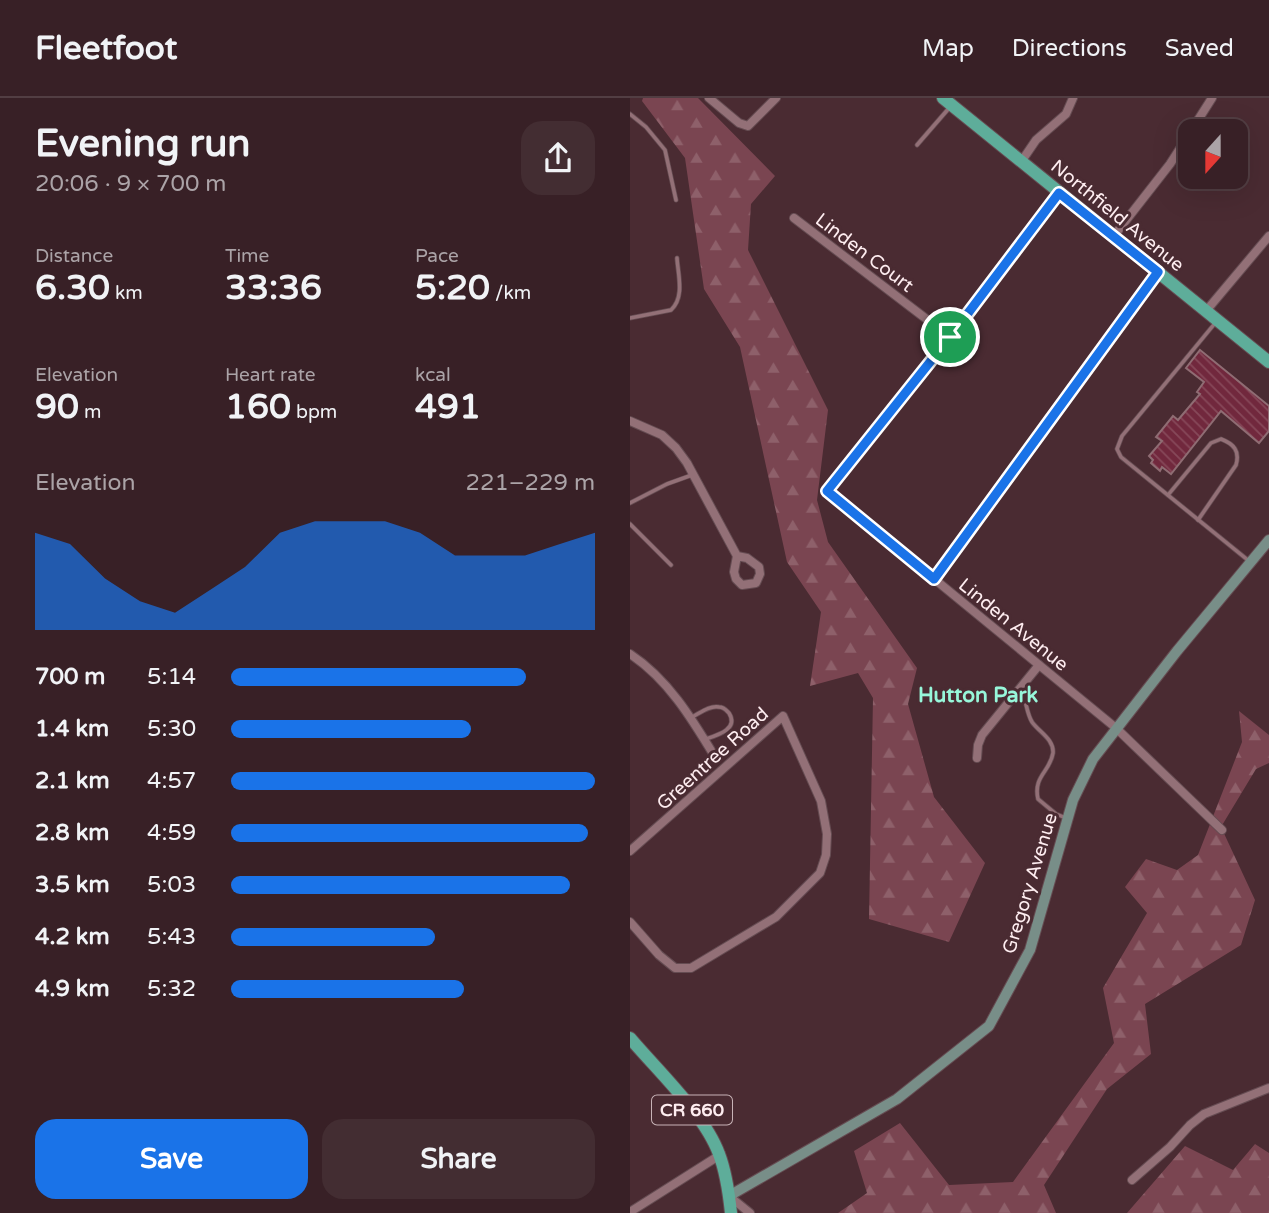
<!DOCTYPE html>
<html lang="en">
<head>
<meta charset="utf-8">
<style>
	body { margin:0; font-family:"Varela Round",sans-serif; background:#432d32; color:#f1f3f6; height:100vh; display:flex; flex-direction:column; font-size:26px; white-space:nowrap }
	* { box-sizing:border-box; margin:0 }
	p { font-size:23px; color:#aba3a7 }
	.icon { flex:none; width:38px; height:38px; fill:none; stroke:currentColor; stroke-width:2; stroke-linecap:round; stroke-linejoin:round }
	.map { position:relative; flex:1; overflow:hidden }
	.side { display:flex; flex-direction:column; background:#382026; width:630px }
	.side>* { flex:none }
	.needle { width:46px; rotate:201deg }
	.tools { position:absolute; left:548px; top:21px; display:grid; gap:14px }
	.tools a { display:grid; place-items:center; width:70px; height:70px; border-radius:14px; background:#382026; box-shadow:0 7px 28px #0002,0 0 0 2px #523e43; font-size:35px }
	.pin { position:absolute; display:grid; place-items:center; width:60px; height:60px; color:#fff; margin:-30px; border:4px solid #fff; border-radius:50%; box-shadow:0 2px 7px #0007 }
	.round { display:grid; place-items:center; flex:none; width:74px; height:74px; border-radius:21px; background:#432d32 }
	.overview { display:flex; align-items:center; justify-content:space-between; height:119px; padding:0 35px }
	h1 { font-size:38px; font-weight:700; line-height:52px }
	.stats { display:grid; grid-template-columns:repeat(3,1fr); gap:10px; height:119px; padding:7px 35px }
	.stats div { display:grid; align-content:center }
	.stats b { font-size:35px; font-weight:700 }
	.stats small { font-size:19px; font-weight:400 }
	.stats p { font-size:19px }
	.chart { height:196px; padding:14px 35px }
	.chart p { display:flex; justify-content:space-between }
	.chart svg { width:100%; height:126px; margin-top:7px; fill:#1a73e8; opacity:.7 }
	.primary-button { display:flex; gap:14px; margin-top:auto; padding:14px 35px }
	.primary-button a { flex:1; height:80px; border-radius:21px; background:#1a73e8; color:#fff; font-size:28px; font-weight:700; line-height:80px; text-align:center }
	.primary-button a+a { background:#432d32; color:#f1f3f6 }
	ul { padding:0 35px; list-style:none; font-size:23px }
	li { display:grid; grid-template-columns:112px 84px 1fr; align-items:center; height:52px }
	li i { height:18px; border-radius:9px; background:#1a73e8 }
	header { display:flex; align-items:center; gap:42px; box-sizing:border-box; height:98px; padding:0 35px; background:#382026; border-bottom:2px solid #523e43 }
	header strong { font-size:33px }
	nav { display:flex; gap:38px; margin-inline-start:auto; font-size:24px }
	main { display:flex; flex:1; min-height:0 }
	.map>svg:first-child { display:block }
	.forest { fill:url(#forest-firs) }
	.building { fill:url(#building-back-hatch); stroke:#8f6c73; stroke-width:2 }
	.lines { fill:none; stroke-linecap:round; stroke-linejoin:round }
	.lane-casing { stroke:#654c52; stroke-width:5 }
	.street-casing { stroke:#654c52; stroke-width:10 }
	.secondary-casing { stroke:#654c52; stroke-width:12 }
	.primary-casing { stroke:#654c52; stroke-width:14 }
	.lane { stroke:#937077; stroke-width:3.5 }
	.street { stroke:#937077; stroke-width:8 }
	.secondary { stroke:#788e88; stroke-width:10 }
	.primary { stroke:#5ead9a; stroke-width:12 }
	.route-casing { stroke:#fff; stroke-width:14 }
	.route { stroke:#1a73e8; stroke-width:9 }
	.labels { text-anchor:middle; stroke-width:6; stroke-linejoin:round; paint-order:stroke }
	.shield { fill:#4a2b32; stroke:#c8b3b7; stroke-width:2 }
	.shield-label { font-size:18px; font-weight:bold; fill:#feedf0 }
	.street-label { font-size:19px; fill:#feedf0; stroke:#4a2b32 }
	.neighbourhood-label { font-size:21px; font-weight:bold; fill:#97f7da; stroke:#4a2b32 }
</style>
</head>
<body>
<header>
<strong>Fleetfoot</strong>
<nav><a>Map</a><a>Directions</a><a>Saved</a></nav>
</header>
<main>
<section class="side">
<div class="overview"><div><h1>Evening run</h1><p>20:06 · 9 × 700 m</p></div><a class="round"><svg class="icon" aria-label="share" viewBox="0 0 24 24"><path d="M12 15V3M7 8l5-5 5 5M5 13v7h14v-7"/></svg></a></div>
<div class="stats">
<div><p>Distance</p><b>6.30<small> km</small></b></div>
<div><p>Time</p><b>33:36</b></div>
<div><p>Pace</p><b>5:20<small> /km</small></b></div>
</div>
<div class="stats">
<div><p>Elevation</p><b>90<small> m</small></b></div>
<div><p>Heart rate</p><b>160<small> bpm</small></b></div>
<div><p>kcal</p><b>491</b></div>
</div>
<div class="chart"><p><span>Elevation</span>221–229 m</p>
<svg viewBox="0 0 160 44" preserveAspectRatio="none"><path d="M0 44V10L10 14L20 26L30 34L40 38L50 30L60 22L70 10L80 6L90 6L100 6L110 10L120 18L130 18L140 18L150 14L160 10V44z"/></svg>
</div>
<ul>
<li><b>700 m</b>5:14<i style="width:81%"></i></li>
<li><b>1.4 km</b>5:30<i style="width:66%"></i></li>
<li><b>2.1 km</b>4:57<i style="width:100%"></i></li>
<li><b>2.8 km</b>4:59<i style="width:98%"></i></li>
<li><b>3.5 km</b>5:03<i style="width:93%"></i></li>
<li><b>4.2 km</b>5:43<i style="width:56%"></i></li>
<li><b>4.9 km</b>5:32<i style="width:64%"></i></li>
</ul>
<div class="primary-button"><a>Save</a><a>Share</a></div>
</section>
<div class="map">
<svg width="639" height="1115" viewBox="0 0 639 1115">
	<defs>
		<pattern id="forest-firs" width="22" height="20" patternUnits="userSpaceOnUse" patternTransform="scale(1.75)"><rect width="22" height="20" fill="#7a4551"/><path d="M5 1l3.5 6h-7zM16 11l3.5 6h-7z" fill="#8e606a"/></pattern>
		<pattern id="building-back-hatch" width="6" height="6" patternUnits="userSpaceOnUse" patternTransform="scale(1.75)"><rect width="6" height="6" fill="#71283d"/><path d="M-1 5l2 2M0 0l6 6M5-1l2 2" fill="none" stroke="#864859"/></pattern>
	</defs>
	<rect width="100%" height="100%" fill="#4a2b32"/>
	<g class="forest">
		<polygon points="13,0 68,0 145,78 121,106 118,152 198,312 187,402 198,444 287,570 278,606 304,699 355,765 319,844 239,821 243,600 228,575 180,588 191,514 157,464 110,249 74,191 55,60 12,3"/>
		<polygon points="609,613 639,637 639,665 626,671 591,729 625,802 611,847 515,906 521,956 477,991 414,1087 426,1115 208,1115 237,1095 224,1053 270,1025 319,1087 383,1084 484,945 473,890 517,815 495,789 516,761 547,772 568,757 612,644"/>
		<polygon points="625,1046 639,1055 639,1115 497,1115 555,1048 603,1072"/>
	</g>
	<polygon class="building" points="570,252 639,308 639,333 629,345 591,313 541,376 532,369 530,373 521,365 523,362 519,358 532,343 526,339 543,318 548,322 570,296 567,294 574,284 556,270"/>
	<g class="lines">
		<g class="lane-casing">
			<g id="lane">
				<polyline points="0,16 16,29 35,52 46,102"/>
				<polyline points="287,47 320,9"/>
				<path d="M0,220L41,212C55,199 48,177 47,160"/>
				<polyline points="586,224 492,338 487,351 491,359 619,463"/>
				<path d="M538,397L581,345L591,341C604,346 610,353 606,367L568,422"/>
				<polyline points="0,405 37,386 62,377"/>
				<polyline points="0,426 41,467"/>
				<path d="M391,593C397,603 396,614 402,624C409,634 424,641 423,655C420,674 403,678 408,701L426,716L436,720"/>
				<path d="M62,619C70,615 80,607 89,609C94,609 96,612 99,615C109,631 88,637 76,641"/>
			</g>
		</g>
		<g class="street-casing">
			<g id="street">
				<polyline points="79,0 109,25 118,28 146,0"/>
				<polyline points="561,33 582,0"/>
				<polyline points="391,64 406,42 436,16 443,0"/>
				<polyline points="429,95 320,239 197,393 486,630 592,732"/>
				<polyline points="164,120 320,239"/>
				<polyline points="483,139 540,66 560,35"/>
				<polyline points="576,213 639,138"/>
				<polyline points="0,323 32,337 46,350 57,365 107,458 104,474 106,481 112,487 126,485 130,476 129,469 117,460 107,458"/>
				<polyline points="304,481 528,174"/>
				<path d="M0,556C38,581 62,621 85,659"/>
				<polyline points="347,660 348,647 352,637 409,567"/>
				<polyline points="0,753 153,618 191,703 197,736 196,757 190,775 146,819 61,870 45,870 29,857 0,824"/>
				<polyline points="502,1082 540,1049 560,1027 574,1016 639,990"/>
				<polyline points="99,1098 120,1115"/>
				<polyline points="0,1114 90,1057"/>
			</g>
		</g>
		<g class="secondary-casing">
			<polyline id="secondary" points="99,1098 267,1001 359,928 400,852 443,702 463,661 547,553 639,442"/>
		</g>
		<g class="primary-casing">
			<g id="primary">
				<polyline points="313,0 639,264"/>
				<path d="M0,940C28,973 75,1017 89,1056C96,1074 99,1096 101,1115"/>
			</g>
		</g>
		<use href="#lane" class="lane"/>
		<use href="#street" class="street"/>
		<use href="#secondary" class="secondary"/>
		<use href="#primary" class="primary"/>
	</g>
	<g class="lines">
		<g class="route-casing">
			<polygon id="route" points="429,95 528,174 304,481 197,393 320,239"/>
		</g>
		<use href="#route" class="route"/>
	</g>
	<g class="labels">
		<rect class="shield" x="22" y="997.5" width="80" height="29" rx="5"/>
		<g class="shield-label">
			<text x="62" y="1018">CR 660</text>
		</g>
		<g class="street-label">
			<text transform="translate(488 117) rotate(39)" y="7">Northfield Avenue</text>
			<text transform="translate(235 154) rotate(37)" y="7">Linden Court</text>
			<text transform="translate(384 526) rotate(39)" y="7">Linden Avenue</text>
			<text transform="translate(82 660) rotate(-42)" y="7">Greentree Road</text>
			<text transform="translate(399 785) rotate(-73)" y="7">Gregory Avenue</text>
		</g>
		<g class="neighbourhood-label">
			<text x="348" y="604">Hutton Park</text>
		</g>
	</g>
</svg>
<div class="tools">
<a><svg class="needle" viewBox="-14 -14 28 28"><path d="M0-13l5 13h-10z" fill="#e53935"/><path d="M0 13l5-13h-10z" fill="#aba3a7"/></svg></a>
</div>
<div class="pin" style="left:320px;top:239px;background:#1e9e55"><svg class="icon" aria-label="arrive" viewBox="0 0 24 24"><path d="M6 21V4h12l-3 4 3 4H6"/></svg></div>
</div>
</main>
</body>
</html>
